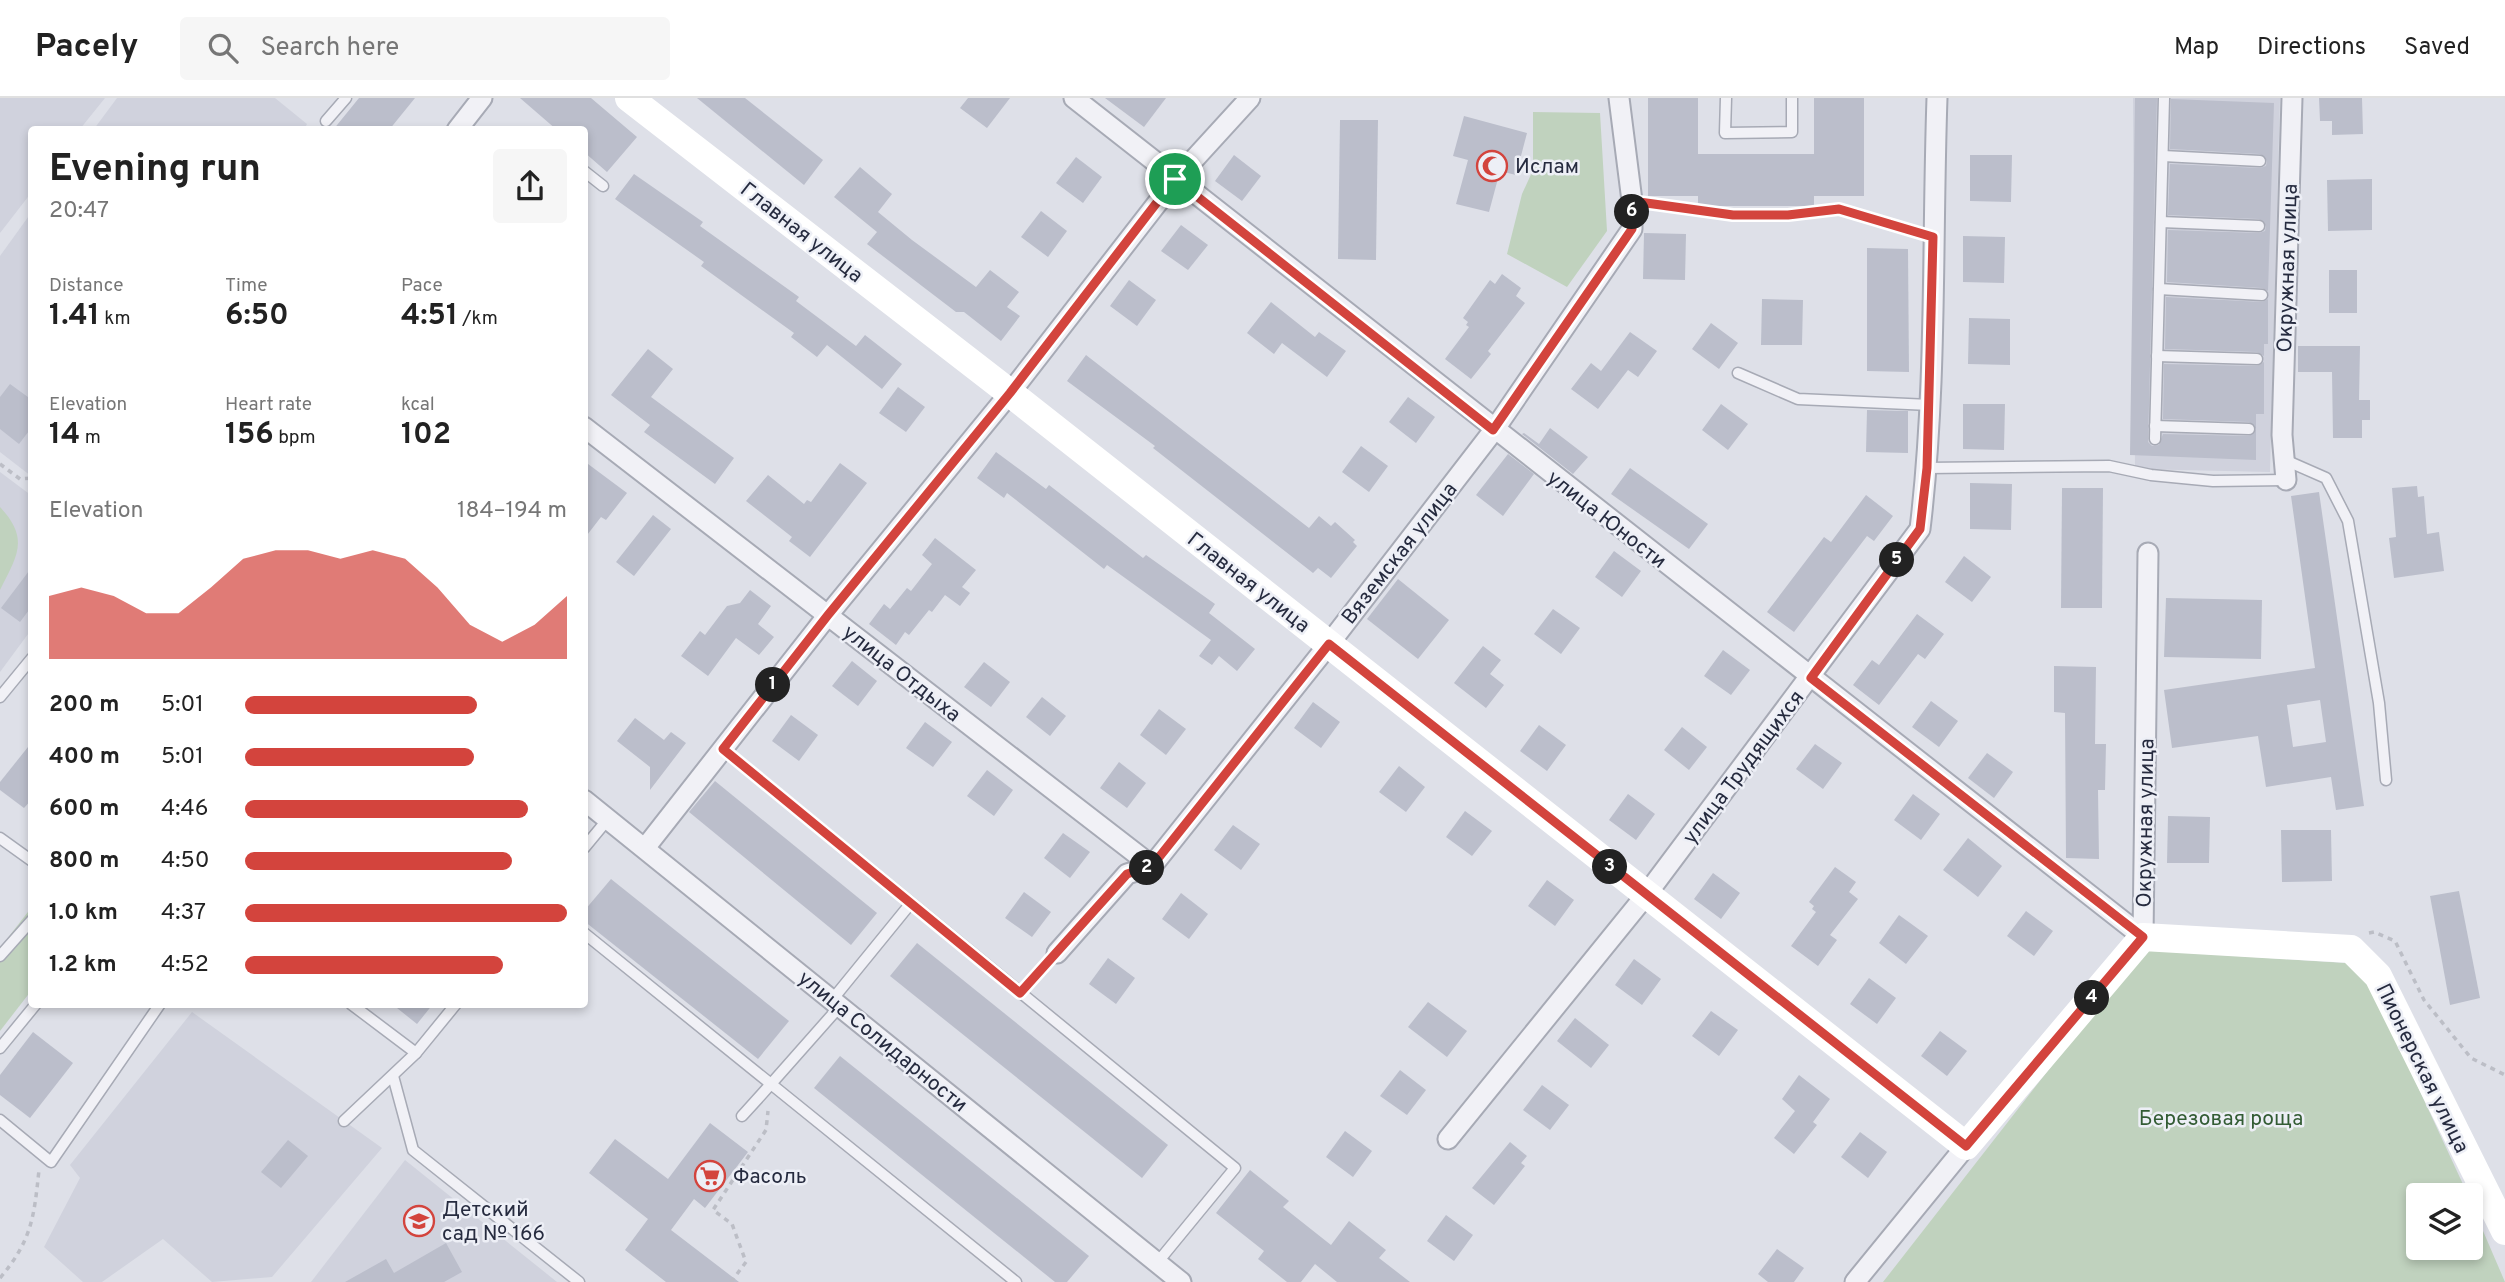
<!DOCTYPE html>
<html lang="en">
<head>
<meta charset="utf-8">
<style>
	body { margin:0; font-family:Overpass,sans-serif; background:#f6f6f6; color:#222; height:100vh; display:flex; flex-direction:column; font-size:26px; white-space:nowrap }
	* { box-sizing:border-box; margin:0 }
	p { font-size:23px; color:#767676 }
	.icon { flex:none; width:38px; height:38px; fill:none; stroke:currentColor; stroke-width:2; stroke-linecap:round; stroke-linejoin:round }
	.map { position:relative; flex:1; overflow:hidden }
	.panel { position:absolute; left:28px; top:28px; width:560px; height:882px; display:flex; flex-direction:column; background:#fff; border-radius:7px; box-shadow:0 4px 10px #0003 }
	.panel>* { flex:none }
	.fabs { position:absolute; left:2406px; top:1085px; display:grid; gap:14px }
	.fabs a { display:grid; place-items:center; width:77px; height:77px; border-radius:7px; background:#fff; box-shadow:0 4px 10px #0003; font-size:35px }
	.pin { position:absolute; display:grid; place-items:center; width:60px; height:60px; color:#fff; margin:-30px; border:4px solid #fff; border-radius:50%; box-shadow:0 2px 7px #0007 }
	.km { position:absolute; width:35px; height:35px; margin:-18px; border-radius:50%; background:#222; color:#fff; font-size:19px; line-height:35px; text-align:center }
	.round { display:grid; place-items:center; flex:none; width:74px; height:74px; border-radius:7px; background:#f6f6f6 }
	.overview { display:flex; align-items:center; justify-content:space-between; height:119px; padding:0 21px }
	h1 { font-size:38px; font-weight:700; line-height:52px }
	.figures { display:grid; grid-template-columns:repeat(3,1fr); gap:10px; height:119px; padding:7px 21px }
	.figures div { display:grid; align-content:center }
	.figures b { font-size:30px; font-weight:700 }
	.figures small { font-size:19px; font-weight:400 }
	.figures p { font-size:19px }
	.chart { height:196px; padding:14px 21px }
	.chart p { display:flex; justify-content:space-between }
	.chart svg { width:100%; height:126px; margin-top:7px; fill:#d3443d; opacity:.7 }
	ul { padding:0 21px; list-style:none; font-size:23px }
	li { display:grid; grid-template-columns:112px 84px 1fr; align-items:center; height:52px }
	li i { height:18px; border-radius:9px; background:#d3443d }
	header { display:flex; align-items:center; gap:42px; box-sizing:border-box; height:98px; padding:0 35px; background:#fff; border-bottom:2px solid #e0e0e0 }
	header strong { font-size:33px }
	nav { display:flex; gap:38px; margin-inline-start:auto; font-size:24px }
	.search { width:490px; height:63px; background:#f6f6f6; display:flex; align-items:center; gap:18px; box-sizing:border-box; padding:0 24px; border-radius:7px; color:#767676; font-size:26px }
	.map>svg:first-child { display:block }
	.built { fill:#d0d2dd }
	.green { fill:#c0d2be }
	.building { fill:#bbbecb; fill-rule:evenodd }
	.lines { fill:none; stroke-linecap:round; stroke-linejoin:round }
	.lane-casing { stroke:#a7aab5; stroke-width:13 }
	.street-casing { stroke:#a7aab5; stroke-width:23 }
	.path { stroke:#bcbec6; stroke-width:3.5; stroke-dasharray:5 5; stroke-linecap:butt }
	.lane { stroke:#f1f1f6; stroke-width:10 }
	.street { stroke:#f1f1f6; stroke-width:19 }
	.secondary { stroke:#fff; stroke-width:28 }
	.route-casing { stroke:#fff; stroke-width:14 }
	.route { stroke:#d3443d; stroke-width:9 }
	.labels { text-anchor:middle; stroke-width:5; stroke-linejoin:round; paint-order:stroke }
	.poi-label { font-size:21px; fill:#262b3f; stroke:#edeff6; text-anchor:start }
	.street-label { font-size:21px; fill:#262b3f; stroke:#edeff6 }
	.park-label { font-size:21px; fill:#335c34; stroke:#edeff6 }
</style>
</head>
<body>
<header>
<strong>Pacely</strong>
<div class="search"><svg class="icon" aria-label="search" viewBox="0 0 24 24"><circle cx="10" cy="10" r="6"/><path d="M15 15l6 6"/></svg>Search here</div>
<nav><a>Map</a><a>Directions</a><a>Saved</a></nav>
</header>
<div class="map">
<svg width="2505" height="1184" viewBox="0 0 2505 1184">
	<rect width="100%" height="100%" fill="#dee0e8"/>
	<g class="built">
		<polygon points="0,0 105,0 80,31 32,32 31,95 0,135"/>
		<polygon points="117,0 275,0 307,26 304,32 94,31"/>
		<polygon points="2133,0 2280,0 2270,374 2135,371"/>
		<polygon points="31,115 31,378 0,354 0,158"/>
		<polygon points="0,374 32,398 31,532 0,574"/>
		<polygon points="192,914 382,1050 272,1179 212,1184 163,1141 102,1184 83,1184 44,1149 80,1080 70,1067"/>
		<polygon points="405,1062 557,1184 311,1184"/>
	</g>
	<g class="green">
		<polygon points="1533,14 1600,15 1607,133 1567,189 1507,156 1522,96 1533,72"/>
		<path d="M0,409C30,441 17,458 0,492Z"/>
		<polygon points="31,810 31,893 0,933 0,850"/>
		<polygon points="2142,852 2361,866 2468,1097 2418,1097 2418,1150 2471,1150 2471,1105 2505,1184 1883,1184"/>
	</g>
	<g class="building">
		<polygon points="359,0 415,0 389,32 333,32"/>
		<polygon points="520,0 591,0 637,39 607,74 584,54 584,32 557,32"/>
		<polygon points="697,0 745,0 823,62 804,87"/>
		<polygon points="968,0 1010,0 987,30 960,10"/>
		<polygon points="1105,0 1166,0 1144,29"/>
		<polygon points="1648,0 1698,0 1698,56 1814,56 1814,0 1864,0 1864,98 1814,98 1814,108 1698,108 1698,98 1648,98"/>
		<polygon points="2135,0 2157,0 2148,344 2152,348 2159,347 2163,336 2249,338 2256,331 2256,362 2130,357"/>
		<polygon points="2319,0 2362,0 2363,36 2332,37 2332,23 2320,23"/>
		<polygon points="2171,1 2274,5 2268,193 2262,190 2167,184 2168,132 2259,135 2265,133 2266,128 2259,121 2168,117 2170,66 2260,70 2266,68 2267,63 2260,56 2170,51"/>
		<polygon points="1464,18 1527,35 1516,77 1500,73 1489,114 1456,106 1468,62 1453,58"/>
		<polygon points="1340,22 1378,22 1376,162 1338,161"/>
		<polygon points="1234,57 1261,78 1242,103 1215,83"/>
		<polygon points="1970,57 2012,57 2011,104 1970,103"/>
		<polygon points="1076,59 1102,79 1083,105 1056,85"/>
		<polygon points="860,69 892,96 878,114 912,142 976,189 990,172 1019,194 1007,209 1020,218 1001,243 964,214 956,214 867,146 877,134 834,99"/>
		<polygon points="634,76 703,124 700,128 799,199 796,203 856,248 865,237 902,266 882,291 827,247 817,259 791,239 794,235 701,168 704,164 615,101"/>
		<polygon points="2372,81 2372,132 2328,133 2327,82"/>
		<polygon points="1041,113 1067,133 1048,159 1021,139"/>
		<polygon points="1181,127 1208,147 1188,172 1161,153"/>
		<polygon points="1644,135 1686,136 1685,182 1643,181"/>
		<polygon points="1963,138 2005,139 2004,185 1963,184"/>
		<polygon points="1867,150 1908,151 1909,274 1867,273"/>
		<rect x="2329" y="172" width="28" height="43"/>
		<polygon points="1502,176 1521,190 1516,198 1525,205 1488,253 1491,256 1471,281 1445,261 1469,229 1466,227 1468,224 1463,220 1490,182 1495,186"/>
		<polygon points="1129,182 1156,202 1137,228 1110,208"/>
		<polygon points="2166,199 2262,204 2268,201 2268,246 2264,246 2264,258 2257,254 2165,251"/>
		<polygon points="1762,201 1803,202 1802,247 1761,247"/>
		<polygon points="1271,204 1315,239 1319,234 1346,253 1327,279 1282,245 1274,256 1247,235"/>
		<polygon points="1969,220 2010,221 2010,267 1968,266"/>
		<polygon points="1711,225 1738,245 1719,271 1692,251"/>
		<polygon points="1630,234 1657,253 1638,279 1628,272 1598,311 1571,291 1591,265 1601,273"/>
		<polygon points="2298,248 2360,248 2359,302 2370,302 2370,322 2362,322 2362,340 2333,340 2332,274 2298,274"/>
		<polygon points="648,251 673,271 651,299 734,360 715,386 644,334 650,327 611,297"/>
		<polygon points="1086,257 1309,430 1319,418 1331,428 1335,424 1355,442 1353,444 1357,448 1331,480 1318,470 1313,475 1153,350 1155,348 1067,283"/>
		<polygon points="2264,264 2264,316 2256,316 2256,331 2249,324 2163,321 2164,266 2257,268"/>
		<polygon points="10,286 32,302 32,329 19,346 0,331 0,299"/>
		<polygon points="898,289 925,309 906,334 879,315"/>
		<polygon points="1408,299 1435,319 1416,345 1389,324"/>
		<polygon points="1721,306 1748,326 1728,352 1702,332"/>
		<polygon points="1963,306 2005,306 2004,352 1963,351"/>
		<polygon points="1867,312 1908,313 1908,355 1866,354"/>
		<polygon points="1550,330 1588,359 1573,376 1522,336 1524,335 1539,346"/>
		<polygon points="1361,348 1388,368 1369,394 1342,374"/>
		<polygon points="996,354 1046,391 1049,387 1143,460 1146,457 1215,506 1209,515 1255,551 1237,573 1219,558 1212,567 1199,558 1211,542 1107,467 1104,471 1007,395 1004,400 977,380"/>
		<polygon points="1508,356 1534,376 1503,418 1476,397"/>
		<polygon points="584,363 627,395 606,422 601,419 584,441"/>
		<polygon points="840,365 867,385 810,459 789,443 792,439 746,403 768,377 804,406 807,402 811,404"/>
		<polygon points="1630,370 1708,426 1689,451 1611,396"/>
		<polygon points="1970,385 2012,386 2011,432 1970,431"/>
		<polygon points="2417,388 2418,399 2424,398 2427,436 2439,434 2444,473 2394,480 2389,440 2396,439 2392,390"/>
		<polygon points="2062,390 2103,390 2102,510 2061,510"/>
		<path d="M2319,394L2364,708L2336,712L2331,679L2266,689L2258,638L2172,650L2164,592L2315,570L2291,398ZM2320,602L2326,644L2293,649L2287,607Z"/>
		<polygon points="1866,397 1893,418 1874,443 1867,438 1794,534 1767,514 1824,439 1831,444"/>
		<polygon points="653,417 671,431 634,478 616,464"/>
		<polygon points="935,440 976,472 962,489 970,495 960,508 945,497 932,514 929,512 909,537 905,534 896,547 869,526 884,506 890,511 907,490 911,493 932,466 922,457"/>
		<polygon points="1614,453 1641,473 1622,499 1595,479"/>
		<polygon points="1964,458 1991,479 1972,504 1945,484"/>
		<polygon points="32,469 32,508 20,524 1,510"/>
		<polygon points="1398,481 1449,522 1418,561 1367,521"/>
		<polygon points="750,492 771,508 758,526 774,539 759,557 736,540 708,578 681,558 700,533 705,537 727,508 740,505"/>
		<polygon points="2166,500 2262,502 2261,561 2164,559"/>
		<polygon points="1553,511 1580,530 1561,556 1534,536"/>
		<polygon points="1917,516 1944,536 1925,561 1918,556 1879,607 1853,587 1872,562 1879,567"/>
		<polygon points="1483,548 1501,562 1490,576 1504,587 1486,610 1454,585"/>
		<polygon points="1723,552 1750,572 1731,597 1704,578"/>
		<polygon points="852,563 877,583 858,608 832,588"/>
		<polygon points="984,564 1010,584 991,609 964,589"/>
		<polygon points="2054,568 2096,569 2095,646 2106,646 2105,692 2098,692 2099,761 2066,760 2065,615 2054,614"/>
		<polygon points="1042,599 1066,618 1050,638 1026,619"/>
		<polygon points="1931,603 1958,623 1939,649 1912,629"/>
		<polygon points="1313,604 1340,624 1321,650 1294,630"/>
		<polygon points="1159,611 1186,631 1166,657 1140,637"/>
		<polygon points="791,617 818,637 799,663 772,643"/>
		<polygon points="635,620 664,642 671,634 686,645 650,692 650,669 617,643"/>
		<polygon points="925,624 952,644 933,669 906,650"/>
		<polygon points="1539,627 1566,647 1547,673 1520,653"/>
		<polygon points="1682,629 1707,649 1689,672 1664,652"/>
		<polygon points="32,644 32,701 24,710 0,692 0,684"/>
		<polygon points="1815,646 1842,665 1823,691 1796,671"/>
		<polygon points="1987,655 2013,674 1994,700 1968,680"/>
		<polygon points="1119,664 1146,685 1127,710 1100,690"/>
		<polygon points="1399,668 1425,689 1406,714 1379,694"/>
		<polygon points="987,672 1013,692 994,718 967,698"/>
		<polygon points="715,683 877,815 851,847 689,714"/>
		<polygon points="1628,696 1655,716 1636,742 1609,722"/>
		<polygon points="1913,696 1940,716 1921,742 1894,722"/>
		<polygon points="1465,713 1492,733 1472,758 1446,739"/>
		<polygon points="2168,718 2210,719 2209,765 2167,765"/>
		<polygon points="1233,727 1260,746 1241,772 1214,752"/>
		<polygon points="2281,732 2331,732 2332,783 2282,784"/>
		<polygon points="1063,735 1090,754 1070,780 1044,760"/>
		<polygon points="1968,740 2002,768 1978,799 1943,772"/>
		<polygon points="1835,769 1856,784 1849,794 1858,801 1830,837 1837,842 1818,868 1791,848 1816,814 1812,811 1814,808 1809,804"/>
		<polygon points="1713,775 1740,795 1721,821 1694,801"/>
		<polygon points="611,781 789,923 758,961 584,823 584,813"/>
		<polygon points="1547,782 1574,802 1555,828 1528,808"/>
		<polygon points="2459,793 2480,900 2450,907 2430,798"/>
		<polygon points="1024,794 1051,814 1032,839 1005,820"/>
		<polygon points="1181,795 1208,816 1189,841 1162,821"/>
		<polygon points="2026,813 2053,833 2034,858 2007,838"/>
		<polygon points="1899,817 1928,838 1906,866 1879,845"/>
		<polygon points="917,845 1168,1047 1142,1080 890,878"/>
		<polygon points="1108,860 1135,880 1116,906 1089,886"/>
		<polygon points="1634,861 1661,881 1642,907 1615,887"/>
		<polygon points="1869,880 1896,900 1877,926 1850,906"/>
		<polygon points="1428,904 1467,933 1447,959 1408,929"/>
		<polygon points="392,906 433,906 417,926"/>
		<polygon points="1711,913 1738,932 1719,958 1692,938"/>
		<polygon points="1575,920 1609,947 1591,970 1557,943"/>
		<polygon points="1940,933 1967,953 1947,978 1921,958"/>
		<polygon points="33,934 73,965 30,1020 0,997 0,977"/>
		<polygon points="840,958 1089,1158 1067,1184 1055,1184 814,990"/>
		<polygon points="1400,972 1426,992 1407,1017 1380,998"/>
		<polygon points="1799,977 1830,1001 1813,1024 1817,1027 1794,1056 1774,1040 1795,1013 1782,1001"/>
		<polygon points="1542,987 1569,1007 1550,1032 1523,1012"/>
		<polygon points="710,1025 748,1054 705,1110 694,1101 671,1132 739,1184 666,1184 625,1152 648,1121 589,1075 615,1041 668,1081"/>
		<polygon points="1345,1033 1372,1053 1353,1079 1326,1059"/>
		<polygon points="1860,1034 1887,1054 1868,1080 1841,1059"/>
		<polygon points="288,1042 308,1058 281,1090 261,1074"/>
		<polygon points="1510,1044 1527,1058 1521,1065 1525,1068 1494,1107 1472,1090"/>
		<polygon points="1250,1072 1289,1103 1283,1109 1331,1147 1349,1123 1386,1152 1379,1160 1410,1184 1337,1184 1315,1166 1301,1184 1287,1184 1258,1161 1264,1153 1216,1115"/>
		<polygon points="1446,1117 1473,1137 1454,1163 1427,1143"/>
		<polygon points="446,1145 462,1174 444,1184 345,1184 386,1161 394,1175"/>
		<polygon points="1777,1151 1804,1170 1794,1184 1768,1184 1758,1176"/>
	</g>
	<g class="lines">
		<g class="lane-casing">
			<g id="lane">
				<polyline points="1726,0 1725,35 1792,34 1792,0"/>
				<polyline points="326,23 346,0"/>
				<polyline points="2163,58 2260,63"/>
				<polyline points="584,73 603,88"/>
				<polyline points="2161,124 2259,128"/>
				<polyline points="2159,191 2262,197"/>
				<polyline points="2157,258 2257,261"/>
				<polyline points="1738,275 1798,301 1930,307"/>
				<polyline points="2155,328 2249,331"/>
				<polyline points="2155,341 2164,0"/>
				<polyline points="2285,362 2326,380 2348,423 2379,605 2386,682"/>
				<polyline points="1927,370 2109,368 2151,377 2213,383 2286,382"/>
				<polyline points="0,599 32,560"/>
				<polyline points="723,651 1235,1070 1157,1165"/>
				<polyline points="0,740 32,763"/>
				<polyline points="584,750 608,721"/>
				<polyline points="584,835 771,986 742,1018"/>
				<polyline points="0,858 32,822"/>
				<polyline points="832,902 911,805"/>
				<polyline points="351,906 416,955"/>
				<polyline points="840,908 771,986 1016,1184"/>
				<polyline points="0,950 36,906"/>
				<polyline points="393,978 413,1052 579,1184"/>
				<polyline points="0,1022 51,1064 160,906"/>
				<polyline points="344,1023 416,955 456,906"/>
			</g>
		</g>
		<g class="street-casing">
			<g id="street">
				<polyline points="1074,0 2143,839"/>
				<polyline points="457,32 482,0"/>
				<polyline points="584,329 1152,768"/>
				<polyline points="2286,382 2282,337 2292,0"/>
				<polyline points="584,702 1181,1184"/>
				<polyline points="645,750 828,517 1010,295 1176,81 1250,0"/>
				<polyline points="2143,839 2148,455"/>
				<polyline points="1057,855 1127,776 1152,768 1329,546 1494,332 1632,131 1632,103 1619,0"/>
				<path d="M1448,1041L1646,797L1920,431C1937,289 1932,143 1937,0"/>
				<polyline points="1855,1184 1966,1048"/>
			</g>
		</g>
		<g class="path">
			<polyline points="1652,106 1733,117 1788,117 1839,111 1916,134"/>
			<polyline points="0,366 20,381 32,380"/>
			<polyline points="2369,835 2374,834 2395,843 2424,902 2471,960 2505,977"/>
			<polyline points="1031,883 1045,868"/>
			<path d="M0,1180C32,1142 34,1119 39,1072"/>
			<polyline points="731,1184 746,1164 732,1126 713,1112 766,1032 768,1013"/>
		</g>
		<use href="#lane" class="lane"/>
		<use href="#street" class="street"/>
		<polyline class="secondary" points="629,0 1010,295 1966,1048 2143,839 2351,851 2378,878 2505,1133"/>
	</g>
	<g class="lines">
		<g class="route-casing">
			<polygon id="route" points="1175,81 1493,332 1632,131 1632,103 1733,117 1788,117 1839,111 1933,139 1927,370 1920,431 1811,580 2143,839 1966,1048 1329,546 1152,768 1127,776 1020,895 723,651 828,517 1010,295"/>
		</g>
		<use href="#route" class="route"/>
	</g>
	<defs>
		<g id="mosque-ring" transform="scale(1.575)"><circle r="9.5" fill="#edeff6" stroke="#d3443d" stroke-width="1.5"/><path d="M3.5-4.9A6 6 0 1 0 3.5 4.9A5 5 0 1 1 3.5-4.9Z" fill="#d3443d"/></g>
		<g id="supermarket-ring" transform="scale(1.575)"><circle r="9.5" fill="#edeff6" stroke="#d3443d" stroke-width="1.5"/><path d="M-6-5.5h2.5l.6 2H6L4.5 2H-2.5L-4.4-4H-6ZM-1.5 3.2a1.3 1.3 0 1 0 .1 0ZM3 3.2a1.3 1.3 0 1 0 .1 0Z" fill="#d3443d"/></g>
		<g id="school-ring" transform="scale(1.575)"><circle r="9.5" fill="#edeff6" stroke="#d3443d" stroke-width="1.5"/><path d="M0-5L7-2L0 1L-7-2ZM-4 1L0 2.5L4 1V4Q0 6-4 4Z" fill="#d3443d"/></g>
	</defs>
	<g fill-rule="evenodd">
		<use href="#mosque-ring" x="1492" y="68"/>
		<use href="#supermarket-ring" x="710" y="1078"/>
		<use href="#school-ring" x="419" y="1123"/>
	</g>
	<g class="labels">
		<g class="poi-label">
			<text x="1515" y="75">Ислам</text>
			<text x="733" y="1085">Фасоль</text>
			<text x="442" y="1118">Детский<tspan x="442" dy="24">сад № 166</tspan></text>
		</g>
		<g class="street-label">
			<text transform="translate(802 134) rotate(38)" y="7">Главная улица</text>
			<text transform="translate(2287 170) rotate(-88)" y="7">Окружная улица</text>
			<text transform="translate(1607 421) rotate(38)" y="7">улица Юности</text>
			<text transform="translate(1399 455) rotate(-52)" y="7">Вяземская улица</text>
			<text transform="translate(1249 484) rotate(38)" y="7">Главная улица</text>
			<text transform="translate(902 575) rotate(38)" y="7">улица Отдыха</text>
			<text transform="translate(1743 669) rotate(-53)" y="7">улица Трудящихся</text>
			<text transform="translate(2145 725) rotate(-89)" y="7">Окружная улица</text>
			<text transform="translate(883 943) rotate(39)" y="7">улица Солидарности</text>
			<text transform="translate(2423 970) rotate(64)" y="7">Пионерская улица</text>
		</g>
		<g class="park-label">
			<text x="2221" y="1027">Березовая роща</text>
		</g>
	</g>
</svg>
<div class="fabs">
<a><svg class="icon" aria-label="layers" viewBox="0 0 24 24"><path d="M12 4l9 5-9 5-9-5zM3 14l9 5 9-5"/></svg></a>
</div>
<div class="pin" style="left:1175px;top:81px;background:#1e9e55"><svg class="icon" aria-label="arrive" viewBox="0 0 24 24"><path d="M6 21V4h12l-3 4 3 4H6"/></svg></div>
<b class="km" style="left:773px;top:587px">1</b>
<b class="km" style="left:1147px;top:770px">2</b>
<b class="km" style="left:1610px;top:769px">3</b>
<b class="km" style="left:2092px;top:900px">4</b>
<b class="km" style="left:1897px;top:462px">5</b>
<b class="km" style="left:1632px;top:114px">6</b>
<section class="panel">
<div class="overview"><div><h1>Evening run</h1><p>20:47</p></div><a class="round"><svg class="icon" aria-label="share" viewBox="0 0 24 24"><path d="M12 15V3M7 8l5-5 5 5M5 13v7h14v-7"/></svg></a></div>
<div class="figures">
<div><p>Distance</p><b>1.41<small> km</small></b></div>
<div><p>Time</p><b>6:50</b></div>
<div><p>Pace</p><b>4:51<small> /km</small></b></div>
</div>
<div class="figures">
<div><p>Elevation</p><b>14<small> m</small></b></div>
<div><p>Heart rate</p><b>156<small> bpm</small></b></div>
<div><p>kcal</p><b>102</b></div>
</div>
<div class="chart"><p><span>Elevation</span>184–194 m</p>
<svg viewBox="0 0 160 44" preserveAspectRatio="none"><path d="M0 44V22L10 19L20 22L30 28L40 28L50 19L60 9L70 6L80 6L90 9L100 6L110 9L120 19L130 32L140 38L150 32L160 22V44z"/></svg>
</div>
<ul>
<li><b>200 m</b>5:01<i style="width:72%"></i></li>
<li><b>400 m</b>5:01<i style="width:71%"></i></li>
<li><b>600 m</b>4:46<i style="width:88%"></i></li>
<li><b>800 m</b>4:50<i style="width:83%"></i></li>
<li><b>1.0 km</b>4:37<i style="width:100%"></i></li>
<li><b>1.2 km</b>4:52<i style="width:80%"></i></li>
</ul>
</section>
</div>
</body>
</html>
